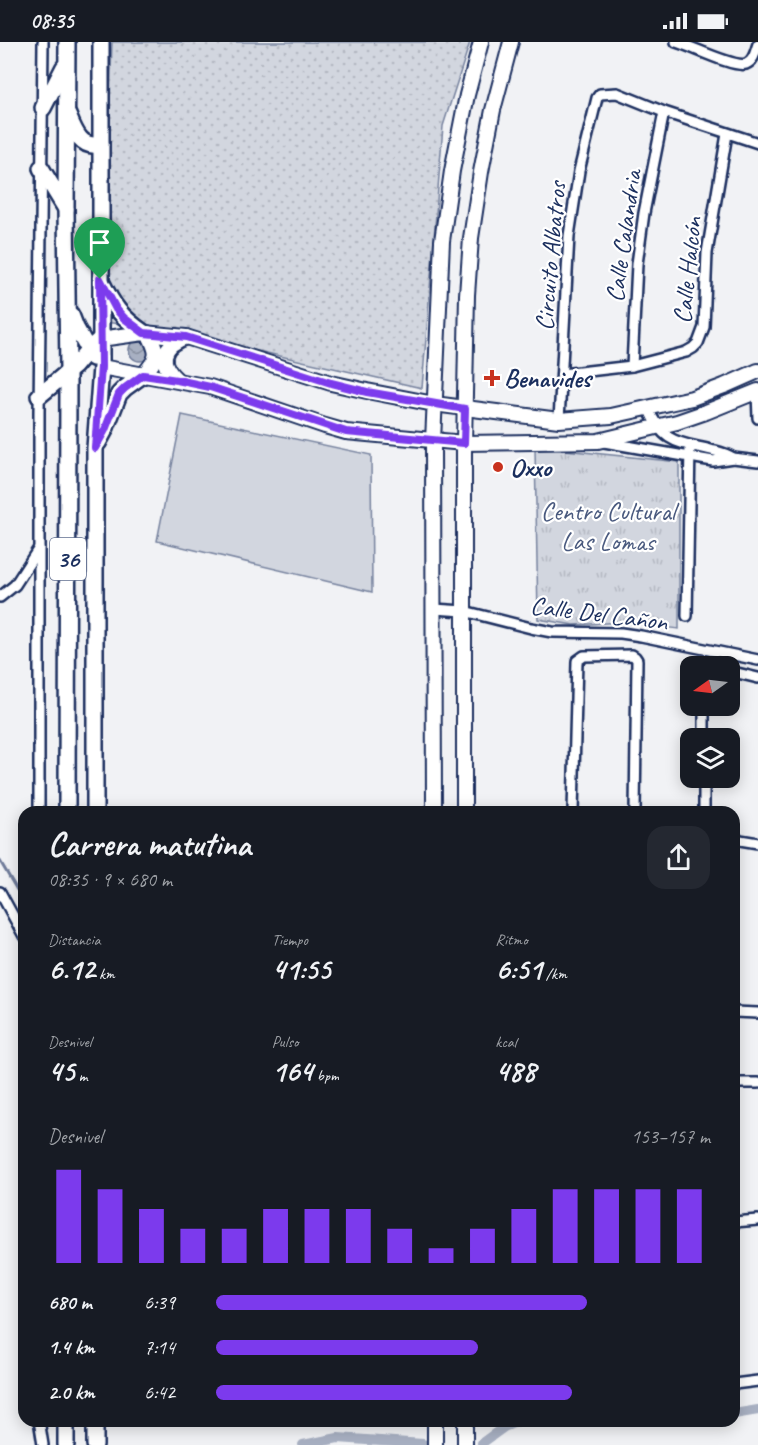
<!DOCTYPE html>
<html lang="es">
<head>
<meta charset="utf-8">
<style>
	body { margin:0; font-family:Caveat,sans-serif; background:#242831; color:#f1f3f6; height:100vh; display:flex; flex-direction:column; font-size:22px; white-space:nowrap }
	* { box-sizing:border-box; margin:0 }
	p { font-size:20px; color:#9ea1a6 }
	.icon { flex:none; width:33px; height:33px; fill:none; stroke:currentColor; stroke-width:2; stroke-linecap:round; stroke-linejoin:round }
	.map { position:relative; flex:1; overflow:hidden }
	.panel { position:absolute; left:18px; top:764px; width:722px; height:621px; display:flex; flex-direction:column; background:#171b24; border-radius:18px; box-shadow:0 3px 15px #0003 }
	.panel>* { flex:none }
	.needle { width:39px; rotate:256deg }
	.buttons { position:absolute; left:680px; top:614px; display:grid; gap:12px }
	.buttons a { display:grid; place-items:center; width:60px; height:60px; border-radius:12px; background:#171b24; box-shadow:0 3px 15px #0003; font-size:30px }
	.pin { position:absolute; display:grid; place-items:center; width:51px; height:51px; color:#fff; margin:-62px -26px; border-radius:50% 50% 50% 0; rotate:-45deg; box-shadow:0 0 6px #0007 }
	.pin .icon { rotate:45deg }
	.round { display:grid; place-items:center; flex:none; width:63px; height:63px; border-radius:18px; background:#242831 }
	.head { display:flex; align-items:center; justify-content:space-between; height:102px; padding:0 30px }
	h1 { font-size:33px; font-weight:600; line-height:45px }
	.figures { display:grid; grid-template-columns:repeat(3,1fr); gap:9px; height:102px; padding:6px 30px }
	.figures div { display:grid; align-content:center }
	.figures b { font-size:30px; font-weight:600 }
	.figures small { font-size:16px; font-weight:400 }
	.figures p { font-size:16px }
	.chart { height:168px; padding:12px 30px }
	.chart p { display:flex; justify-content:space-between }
	.chart svg { width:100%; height:108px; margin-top:6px; stroke:#7c3aed; stroke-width:6 }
	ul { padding:0 30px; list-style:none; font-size:20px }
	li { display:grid; grid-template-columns:96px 72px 1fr; align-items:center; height:45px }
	li i { height:15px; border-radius:8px; background:#7c3aed }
	.status { display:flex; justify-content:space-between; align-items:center; height:42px; padding:0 30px; background:#171b24; direction:ltr }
	.status svg { height:16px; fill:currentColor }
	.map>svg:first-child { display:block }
	.grass { fill:url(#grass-dots); stroke:#76829e; stroke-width:1.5 }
	.park { fill:url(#park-tufts); stroke:#76829e; stroke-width:1.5 }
	.pitch { fill:#d2d6df; stroke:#76829e; stroke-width:1.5 }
	.water { fill:url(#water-waves); stroke:#707c9a; stroke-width:1.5 }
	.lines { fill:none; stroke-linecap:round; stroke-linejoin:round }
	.stream { stroke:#707c9a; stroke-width:3 }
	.canal { stroke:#a8b0c2; stroke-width:10 }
	.street-casing { stroke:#1b2f5e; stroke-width:14 }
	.secondary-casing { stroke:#1b2f5e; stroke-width:18 }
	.primary-casing { stroke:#1b2f5e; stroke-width:20 }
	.street { stroke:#fff; stroke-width:9 }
	.secondary { stroke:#fff; stroke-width:14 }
	.primary { stroke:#fff; stroke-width:15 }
	.route-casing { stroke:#fff; stroke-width:12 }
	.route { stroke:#7c3aed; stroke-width:8 }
	.poi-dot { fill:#c8321e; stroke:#fff; stroke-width:2 }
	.labels { text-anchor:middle; stroke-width:4.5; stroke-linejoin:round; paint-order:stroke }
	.shield { fill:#fff; stroke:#5f6d8e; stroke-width:1.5 }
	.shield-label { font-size:24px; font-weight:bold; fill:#1b2f5e }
	.street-label { font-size:26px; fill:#1b2f5e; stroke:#fff }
	.poi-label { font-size:26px; font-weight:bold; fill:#1b2f5e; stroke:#fff; text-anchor:start }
	.park-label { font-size:26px; fill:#49597e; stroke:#fff }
</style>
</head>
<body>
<div class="status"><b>08:35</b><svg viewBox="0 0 49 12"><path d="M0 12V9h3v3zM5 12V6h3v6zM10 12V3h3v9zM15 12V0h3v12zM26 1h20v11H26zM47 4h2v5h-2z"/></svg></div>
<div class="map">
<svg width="758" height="1403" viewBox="0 0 758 1403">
	<defs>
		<pattern id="grass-dots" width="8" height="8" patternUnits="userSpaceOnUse" patternTransform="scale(1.5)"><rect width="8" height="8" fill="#d2d6df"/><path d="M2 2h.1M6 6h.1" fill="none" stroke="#b4b8c2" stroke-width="1.8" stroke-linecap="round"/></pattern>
		<pattern id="park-tufts" width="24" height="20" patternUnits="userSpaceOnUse" patternTransform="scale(1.5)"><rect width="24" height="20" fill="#d2d6df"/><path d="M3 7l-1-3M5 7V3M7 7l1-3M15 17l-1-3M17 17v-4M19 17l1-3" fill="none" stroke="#b4b8c2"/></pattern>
		<pattern id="water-waves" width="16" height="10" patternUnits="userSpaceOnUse" patternTransform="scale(1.5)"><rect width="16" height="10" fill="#a8b0c2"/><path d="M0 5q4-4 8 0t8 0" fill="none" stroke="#8890a1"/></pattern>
	</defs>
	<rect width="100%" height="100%" fill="#f1f2f5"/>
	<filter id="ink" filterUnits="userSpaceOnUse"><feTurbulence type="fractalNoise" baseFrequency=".0167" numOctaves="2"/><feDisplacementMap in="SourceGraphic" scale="12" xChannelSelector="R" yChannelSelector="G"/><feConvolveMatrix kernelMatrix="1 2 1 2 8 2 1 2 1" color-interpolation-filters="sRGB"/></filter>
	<g filter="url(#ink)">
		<polygon class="grass" points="112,0 470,0 443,84 422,346 152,285 103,280"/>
		<polygon class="park" points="535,405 679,420 679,587 622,580 574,583 538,577"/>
		<polygon class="pitch" points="182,373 371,413 372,550 157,499"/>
		<circle class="water" cx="140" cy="308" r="11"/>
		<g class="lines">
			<polyline class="stream" points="0,819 17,848 24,854"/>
			<g class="canal">
				<polyline points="734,1372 758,1368"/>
				<polyline points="482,1401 504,1385 521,1378"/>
				<polyline points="303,1403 338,1396 423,1402"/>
			</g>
			<g class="street-casing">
				<g id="street">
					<path d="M676,0C691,4 734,26 746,22C754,19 755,10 758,2"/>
					<polyline points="632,324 637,222 644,171 664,70"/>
					<polyline points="562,332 632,324 686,310 693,306 698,301 704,285 707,211 727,92"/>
					<polyline points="757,350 758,376"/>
					<path d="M648,366C663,402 678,400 711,408C719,410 726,411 733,416"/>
					<polyline points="559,378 569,194 579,129 597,56 600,52 617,51 664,70 758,101"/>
					<polyline points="604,400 713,419 733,416 758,419"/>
					<polyline points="0,555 15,543 39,506"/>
					<polyline points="434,567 464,569 531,586 552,590 621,591 641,594 758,618"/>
					<polyline points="687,574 690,404"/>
					<polyline points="729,629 758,636"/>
					<polyline points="704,696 704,663"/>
					<polyline points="39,770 39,370 43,0"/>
					<polyline points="573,770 577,619 584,614 632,613 635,615 637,618 635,770"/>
					<polyline points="704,770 704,735"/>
					<polyline points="734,797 758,801"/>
					<polyline points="0,850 24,894"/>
					<polyline points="734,970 758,971"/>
					<polyline points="734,1041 758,1041"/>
					<polyline points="734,1180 758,1178"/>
					<polyline points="734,1342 758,1339"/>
					<polyline points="39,1378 43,1403"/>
				</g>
			</g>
			<g class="secondary-casing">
				<g id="secondary">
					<polyline points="100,297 144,291 186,295 331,341 367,349 434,362 559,378 611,374 692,356 724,344 758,329"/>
					<polyline points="101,325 210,345 325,384 346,390 464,401 598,399 677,380 706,370 758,349"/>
					<path d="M143,333C159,315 159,312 148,291"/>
					<path d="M177,338C158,321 161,304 186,295"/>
					<polyline points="434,770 433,399 442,199 452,129 467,53 481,0"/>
					<polyline points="464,770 464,401 467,253 471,196 481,130 493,68 511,0"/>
					<polyline points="435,1378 435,1403"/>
					<polyline points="465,1403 465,1378"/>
				</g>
			</g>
			<g class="primary-casing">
				<g id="primary">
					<polyline points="67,0 66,167 68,329 67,770"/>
					<polyline points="43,66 64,25"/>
					<path d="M68,73C74,88 81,108 101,102"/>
					<polyline points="41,126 66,167"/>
					<path d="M101,239C113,264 121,275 144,291"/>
					<polyline points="71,273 76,286 93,316"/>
					<polyline points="39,354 75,324 91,305 100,297"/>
					<polyline points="98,401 105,388 119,352 125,346 143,333"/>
					<polyline points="95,770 95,406 101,325 101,0"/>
					<polyline points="66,1378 66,1403"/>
					<polyline points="95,1378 95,1403"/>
				</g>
			</g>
			<use href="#street" class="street"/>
			<use href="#secondary" class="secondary"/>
			<use href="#primary" class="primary"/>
		</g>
	</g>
	<g class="lines" filter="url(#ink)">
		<g class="route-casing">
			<polygon id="route" points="100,237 116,267 124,276 144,291 186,295 331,341 367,350 465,367 464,401 346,390 210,345 177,338 143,333 125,346 119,352 105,388 95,406 101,325"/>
		</g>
		<use href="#route" class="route"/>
	</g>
	<g class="poi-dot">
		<path d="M489 327h6v6h6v6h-6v6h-6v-6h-6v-6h6z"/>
		<circle cx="498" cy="425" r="6"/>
	</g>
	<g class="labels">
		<rect class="shield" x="50" y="496" width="36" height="42" rx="4.5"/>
		<g class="shield-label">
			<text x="68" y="525">36</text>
		</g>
		<g class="street-label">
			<text transform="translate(623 194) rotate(-82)" y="9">Calle Calandria</text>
			<text transform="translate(550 214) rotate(-85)" y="9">Circuito Albatros</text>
			<text transform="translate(687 228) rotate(-84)" y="9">Calle Halcón</text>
			<text transform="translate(599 571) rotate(7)" y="9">Calle Del Cañon</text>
		</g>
		<g class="poi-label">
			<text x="504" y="345">Benavides</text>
			<text x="510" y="434">Oxxo</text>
		</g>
		<g class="park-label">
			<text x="608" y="478">Centro Cultural<tspan x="608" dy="30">Las Lomas</tspan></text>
		</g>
	</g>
</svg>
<div class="buttons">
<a><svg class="needle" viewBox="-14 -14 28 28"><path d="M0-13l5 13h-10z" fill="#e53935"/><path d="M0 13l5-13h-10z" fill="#9ea1a6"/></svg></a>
<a><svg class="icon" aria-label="layers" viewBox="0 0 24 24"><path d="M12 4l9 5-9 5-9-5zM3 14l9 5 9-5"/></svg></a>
</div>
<div class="pin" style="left:100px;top:237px;background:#1e9e55"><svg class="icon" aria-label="arrive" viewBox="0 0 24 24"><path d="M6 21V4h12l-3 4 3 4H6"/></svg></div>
<section class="panel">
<div class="head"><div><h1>Carrera matutina</h1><p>08:35 · 9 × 680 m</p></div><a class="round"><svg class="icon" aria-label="share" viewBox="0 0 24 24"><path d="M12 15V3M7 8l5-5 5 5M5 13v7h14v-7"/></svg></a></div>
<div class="figures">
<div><p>Distancia</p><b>6.12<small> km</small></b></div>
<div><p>Tiempo</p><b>41:55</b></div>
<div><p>Ritmo</p><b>6:51<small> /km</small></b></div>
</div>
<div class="figures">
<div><p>Desnivel</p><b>45<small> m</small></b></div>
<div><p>Pulso</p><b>164<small> bpm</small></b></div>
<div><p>kcal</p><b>488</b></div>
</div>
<div class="chart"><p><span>Desnivel</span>153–157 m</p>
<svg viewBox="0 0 160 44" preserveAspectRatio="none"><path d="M5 44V6M15 44V14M25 44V22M35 44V30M45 44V30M55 44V22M65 44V22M75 44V22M85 44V30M95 44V38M105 44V30M115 44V22M125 44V14M135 44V14M145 44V14M155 44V14"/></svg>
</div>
<ul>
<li><b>680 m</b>6:39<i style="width:75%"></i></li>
<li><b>1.4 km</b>7:14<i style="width:53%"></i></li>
<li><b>2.0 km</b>6:42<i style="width:72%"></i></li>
</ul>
</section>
</div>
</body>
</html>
